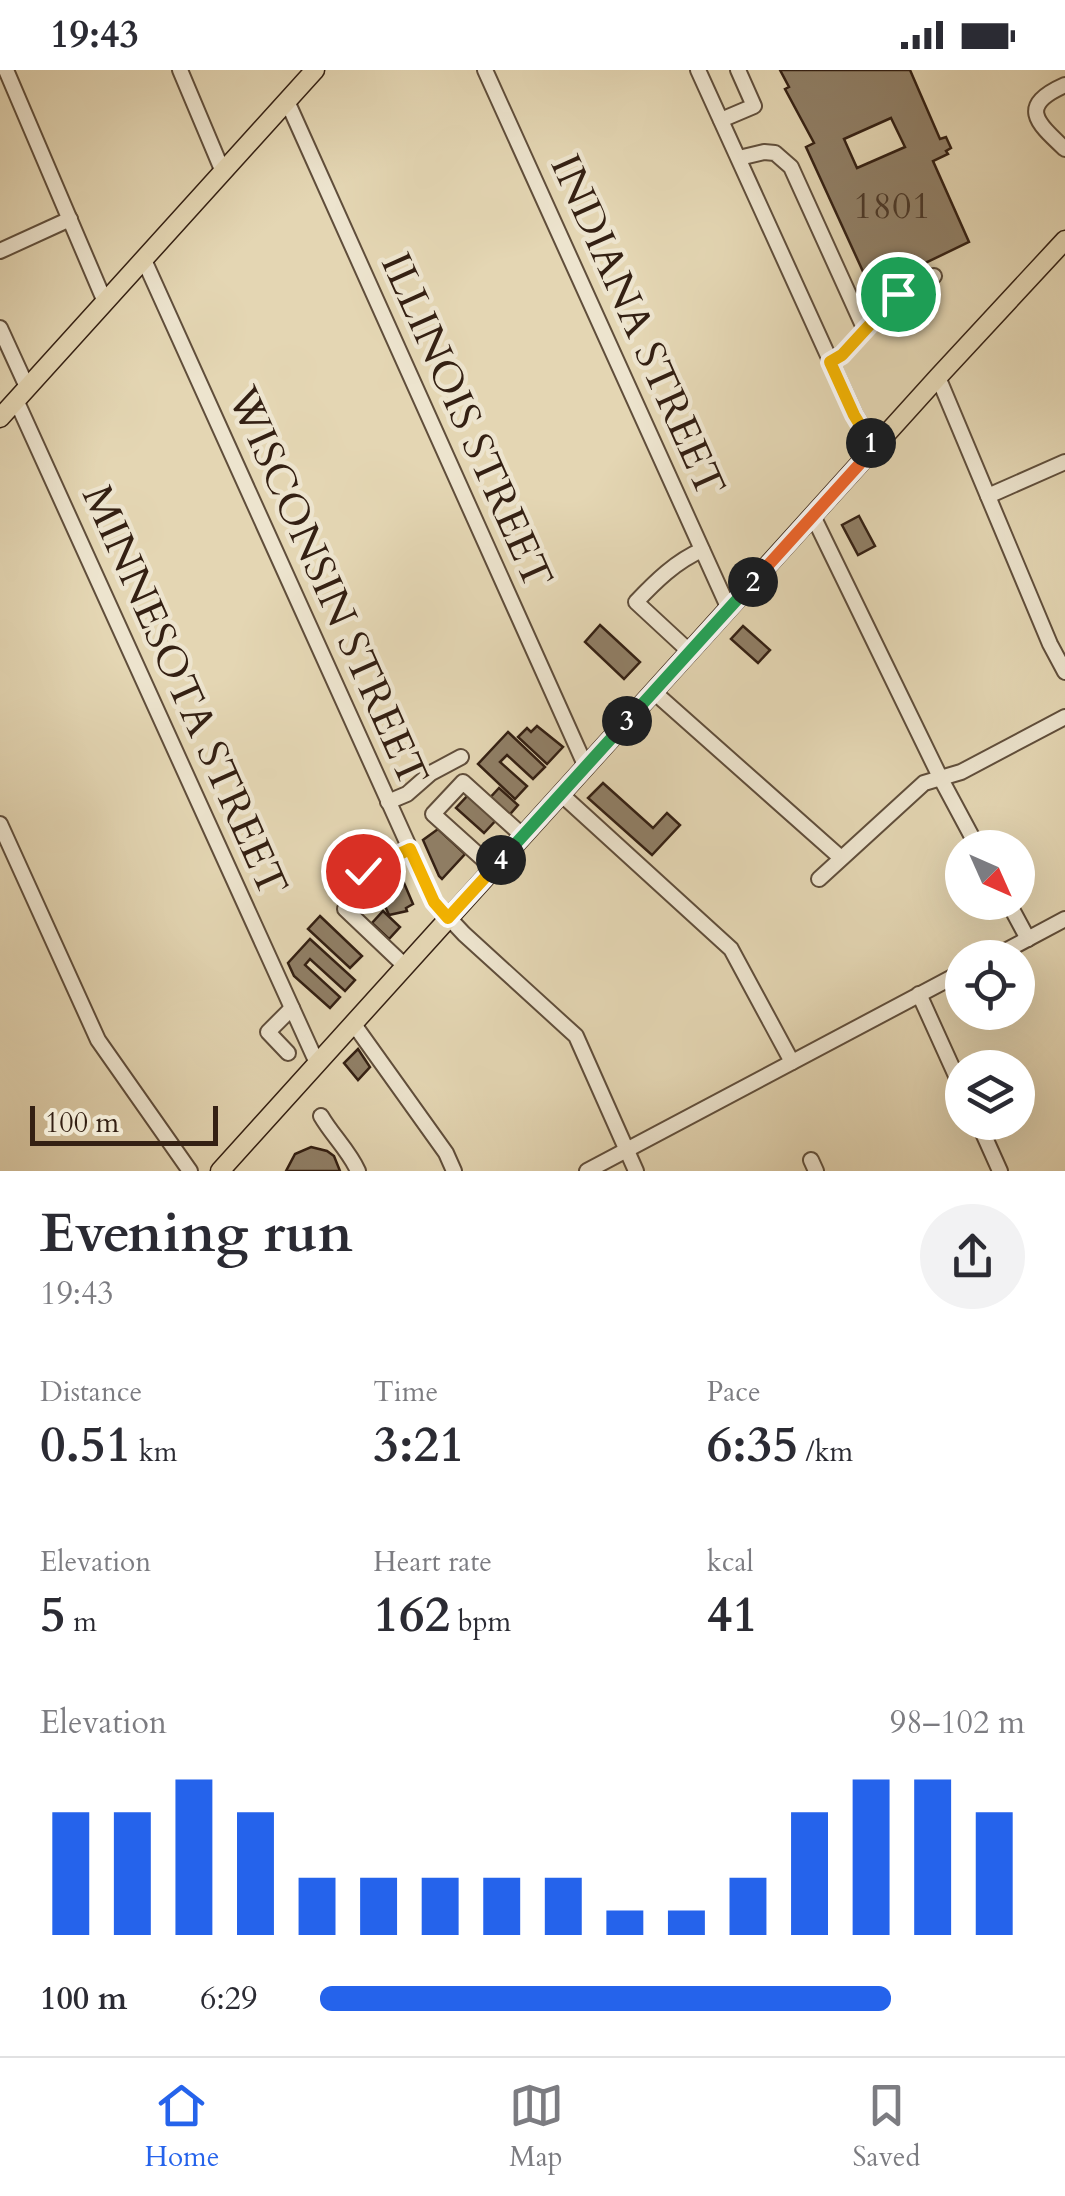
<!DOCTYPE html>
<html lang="en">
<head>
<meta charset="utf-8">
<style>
	body { margin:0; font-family:Cardo,serif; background:#f2f2f3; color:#2b2b33; height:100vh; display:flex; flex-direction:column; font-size:38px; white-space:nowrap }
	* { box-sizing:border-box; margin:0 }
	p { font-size:32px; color:#7c7c81 }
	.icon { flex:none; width:55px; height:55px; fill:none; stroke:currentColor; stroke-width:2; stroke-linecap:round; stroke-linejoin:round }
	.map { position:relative; height:1101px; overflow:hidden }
	.drawer { display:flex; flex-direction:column; background:#fff; flex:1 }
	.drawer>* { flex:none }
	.needle { width:65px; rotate:135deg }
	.tools { position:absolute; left:945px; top:760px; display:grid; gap:20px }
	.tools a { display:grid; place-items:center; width:90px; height:90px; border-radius:50%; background:#fff; box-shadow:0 10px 40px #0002; font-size:50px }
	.scale { position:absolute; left:30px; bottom:25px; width:188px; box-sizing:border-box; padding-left:10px; border:5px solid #342013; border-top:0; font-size:28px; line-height:35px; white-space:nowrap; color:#342013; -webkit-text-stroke:8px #ede4ce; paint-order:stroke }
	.pin { position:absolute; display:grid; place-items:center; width:85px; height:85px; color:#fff; margin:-42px; border:5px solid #fff; border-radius:50%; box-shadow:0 2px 10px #0007 }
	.km { position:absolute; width:50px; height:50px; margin:-25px; border-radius:50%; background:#222; color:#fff; font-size:28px; line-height:50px; text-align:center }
	.round { display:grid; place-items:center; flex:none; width:105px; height:105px; border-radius:52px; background:#f2f2f3 }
	.head { display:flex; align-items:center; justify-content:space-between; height:170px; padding:0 40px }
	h1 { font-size:55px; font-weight:600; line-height:75px }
	.metrics { display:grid; grid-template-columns:repeat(3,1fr); gap:15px; height:170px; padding:10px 40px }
	.metrics div { display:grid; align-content:center }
	.metrics b { font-size:50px; font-weight:600 }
	.metrics small { font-size:28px; font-weight:400 }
	.metrics p { font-size:28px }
	.chart { height:280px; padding:20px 40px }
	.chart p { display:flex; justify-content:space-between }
	.chart svg { width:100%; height:180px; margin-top:10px; stroke:#2563eb; stroke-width:6 }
	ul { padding:0 40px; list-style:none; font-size:32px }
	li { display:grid; grid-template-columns:160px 120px 1fr; align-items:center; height:75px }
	li i { height:25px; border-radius:12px; background:#2563eb }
	.status { display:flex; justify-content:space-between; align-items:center; height:70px; padding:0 50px; background:#fff; direction:ltr }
	.status svg { height:28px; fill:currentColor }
	.dock { display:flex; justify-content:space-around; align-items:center; height:140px; border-top:2px solid #e1e1e2; background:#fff; font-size:28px; color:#7c7c81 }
	.dock a { display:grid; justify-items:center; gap:5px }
	.dock .active { color:#2563eb }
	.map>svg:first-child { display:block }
	.building { fill:#907f66; stroke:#342013; stroke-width:2.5; fill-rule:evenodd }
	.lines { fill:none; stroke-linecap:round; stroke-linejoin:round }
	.minor-casing { stroke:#604e3b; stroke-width:18 }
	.major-casing { stroke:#342013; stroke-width:21 }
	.minor { stroke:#ede4ce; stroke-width:14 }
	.major { stroke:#e4d6b3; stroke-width:18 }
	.split-1-casing { stroke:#fff; stroke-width:20 }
	.split-2-casing { stroke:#fff; stroke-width:20 }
	.split-3-casing { stroke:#fff; stroke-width:20 }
	.split-4-casing { stroke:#fff; stroke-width:20 }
	.split-5-casing { stroke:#fff; stroke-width:20 }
	.split-1 { stroke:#f5b400; stroke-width:12 }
	.split-2 { stroke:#f0652b; stroke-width:12 }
	.split-3 { stroke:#22a559; stroke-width:12 }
	.split-4 { stroke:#22a559; stroke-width:12 }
	.split-5 { stroke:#f5b400; stroke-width:12 }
	.labels { text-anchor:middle; stroke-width:9; stroke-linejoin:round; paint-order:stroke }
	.number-label { font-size:38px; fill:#4b3828 }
	.street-label { font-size:42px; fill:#342013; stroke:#ede4ce }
</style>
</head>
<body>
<div class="status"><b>19:43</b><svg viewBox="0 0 49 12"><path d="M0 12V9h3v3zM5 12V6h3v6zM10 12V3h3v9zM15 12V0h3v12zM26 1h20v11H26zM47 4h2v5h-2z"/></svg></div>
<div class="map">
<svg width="1065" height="1101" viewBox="0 0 1065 1101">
	<rect width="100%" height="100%" fill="#e4d6b3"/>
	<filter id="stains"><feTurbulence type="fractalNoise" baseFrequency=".002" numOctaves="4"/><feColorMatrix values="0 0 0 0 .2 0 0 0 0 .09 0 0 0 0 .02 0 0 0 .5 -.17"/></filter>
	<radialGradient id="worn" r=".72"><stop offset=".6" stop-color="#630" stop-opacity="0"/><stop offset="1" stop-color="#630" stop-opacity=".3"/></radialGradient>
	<g class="building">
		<path d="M780,0H910L940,69L946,67L951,78L946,81L948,84L933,91L969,172L871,219L806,77L814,73L785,19L789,17ZM891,48L905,77L857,98L844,69Z"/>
		<polygon points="859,446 875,476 858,485 842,455"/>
		<polygon points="600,555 640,592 624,609 585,572"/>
		<polygon points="743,556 770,580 758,593 731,569"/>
		<polygon points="537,656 563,677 547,694 518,667 527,658 531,662"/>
		<polygon points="508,662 545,697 533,709 507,685 500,692 527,716 515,729 478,694"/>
		<polygon points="603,713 653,758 667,743 680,755 652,785 588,728"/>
		<polygon points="499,718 518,735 506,749 487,731"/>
		<polygon points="470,723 498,748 484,763 456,738"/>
		<polygon points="438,759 465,784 442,809 439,806 423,770"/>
		<polygon points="394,798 401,814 404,813 413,834 406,838 407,841 389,845 380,825 376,827 368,810"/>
		<polygon points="383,841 400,857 389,869 372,853"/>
		<polygon points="320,846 362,886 350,898 308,859"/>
		<polygon points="310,869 355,910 345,921 310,889 305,895 340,927 330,938 294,906 288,893"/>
		<polygon points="358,979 370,997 358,1010 344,993"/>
		<polygon points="311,1077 327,1081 334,1086 340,1101 286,1101 295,1084"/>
	</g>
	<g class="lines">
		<g class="minor-casing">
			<g id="minor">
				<polyline points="6,0 105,232"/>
				<polyline points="180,0 223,102"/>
				<polyline points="485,0 729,539"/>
				<polyline points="698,0 855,345 875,377"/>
				<path d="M1065,15C1018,36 1036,52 1065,79"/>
				<polyline points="287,31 586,697"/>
				<polyline points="721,50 754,36 738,0"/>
				<polyline points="739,88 764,82 775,83 791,97 865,260 842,285 830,291"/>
				<polyline points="0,181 70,149"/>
				<polyline points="144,190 434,832 464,864 576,966 636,1101"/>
				<polyline points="0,258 27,317"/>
				<polyline points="865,260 898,223 934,206"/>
				<polyline points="938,307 1050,574 1065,602"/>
				<polyline points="16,330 317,993"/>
				<polyline points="988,426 1065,392"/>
				<polyline points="813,446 941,709 978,778"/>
				<path d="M690,582L636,532C655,512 676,491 702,480"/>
				<polyline points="654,622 841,788"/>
				<polyline points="561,724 731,879 792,992"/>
				<polyline points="388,732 407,724 431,703 461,687"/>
				<polyline points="0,754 98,970 190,1101"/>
				<polyline points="493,798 433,744 463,712 523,766"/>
				<polyline points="363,801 410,779"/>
				<polyline points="819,809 924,713 961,702 1065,647"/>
				<polyline points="1008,832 1028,869"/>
				<polyline points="345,839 405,896"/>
				<polyline points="992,888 1065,849"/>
				<polyline points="919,924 962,1019"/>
				<polyline points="353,953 446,1083 454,1101"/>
				<polyline points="288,983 268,962 292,938"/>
				<path d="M321,1046C332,1065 349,1081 358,1101"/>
				<polyline points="978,1052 1000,1101"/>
				<polyline points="811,1090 816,1101"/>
				<polyline points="587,1101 962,902"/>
			</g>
		</g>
		<g class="major-casing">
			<g id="major">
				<polyline points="0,348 315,0"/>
				<polyline points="220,1101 938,307 1065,170"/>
			</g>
		</g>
		<use href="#minor" class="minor"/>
		<use href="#major" class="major"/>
	</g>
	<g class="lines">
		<g class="split-1-casing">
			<polyline id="split-1" points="871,373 854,345 830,292 842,285 898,224"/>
		</g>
		<g class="split-2-casing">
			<polyline id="split-2" points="753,512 875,377 871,373"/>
		</g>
		<g class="split-3-casing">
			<polyline id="split-3" points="627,651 753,512"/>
		</g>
		<g class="split-4-casing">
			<polyline id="split-4" points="501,790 627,651"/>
		</g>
		<g class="split-5-casing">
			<polyline id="split-5" points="363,801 410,779 434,832 448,848 501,790"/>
		</g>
		<use href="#split-1" class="split-1"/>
		<use href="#split-2" class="split-2"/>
		<use href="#split-3" class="split-3"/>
		<use href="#split-4" class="split-4"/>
		<use href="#split-5" class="split-5"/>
	</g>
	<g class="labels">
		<g class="number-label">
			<text x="892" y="148">1801</text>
		</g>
		<g class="street-label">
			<text transform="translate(639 255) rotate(66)" y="15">INDIANA STREET</text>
			<text transform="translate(468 350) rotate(66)" y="15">ILLINOIS STREET</text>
			<text transform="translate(329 516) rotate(66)" y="15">WISCONSIN STREET</text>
			<text transform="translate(186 620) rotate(66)" y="15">MINNESOTA STREET</text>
		</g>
	</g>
	<rect width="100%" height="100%" filter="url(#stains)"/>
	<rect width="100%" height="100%" fill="url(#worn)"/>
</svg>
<div class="tools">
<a><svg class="needle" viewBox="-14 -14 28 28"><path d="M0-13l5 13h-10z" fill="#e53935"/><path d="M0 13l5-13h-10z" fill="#7c7c81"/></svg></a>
<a><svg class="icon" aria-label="locate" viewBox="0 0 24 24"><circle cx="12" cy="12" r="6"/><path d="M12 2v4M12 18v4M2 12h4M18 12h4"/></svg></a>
<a><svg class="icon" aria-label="layers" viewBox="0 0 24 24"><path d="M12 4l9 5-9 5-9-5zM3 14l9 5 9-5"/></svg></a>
</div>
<div class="scale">100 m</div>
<div class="pin" style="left:898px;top:224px;background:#1e9e55"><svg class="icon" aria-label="arrive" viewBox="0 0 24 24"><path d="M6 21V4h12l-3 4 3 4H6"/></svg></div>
<div class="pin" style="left:363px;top:801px;background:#d93025"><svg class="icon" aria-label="check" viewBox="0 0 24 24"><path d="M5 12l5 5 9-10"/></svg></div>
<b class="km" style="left:871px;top:373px">1</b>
<b class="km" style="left:753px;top:512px">2</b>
<b class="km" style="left:627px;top:651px">3</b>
<b class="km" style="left:501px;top:790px">4</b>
</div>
<section class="drawer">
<div class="head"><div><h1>Evening run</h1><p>19:43</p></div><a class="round"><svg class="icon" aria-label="share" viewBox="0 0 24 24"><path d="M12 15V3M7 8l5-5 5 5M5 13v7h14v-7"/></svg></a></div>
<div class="metrics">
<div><p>Distance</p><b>0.51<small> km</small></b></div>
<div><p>Time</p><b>3:21</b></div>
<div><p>Pace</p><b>6:35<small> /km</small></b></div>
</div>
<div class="metrics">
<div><p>Elevation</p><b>5<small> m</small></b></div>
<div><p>Heart rate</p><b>162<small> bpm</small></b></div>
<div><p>kcal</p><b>41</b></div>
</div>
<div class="chart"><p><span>Elevation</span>98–102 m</p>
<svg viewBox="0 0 160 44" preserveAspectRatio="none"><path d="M5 44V14M15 44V14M25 44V6M35 44V14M45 44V30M55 44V30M65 44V30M75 44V30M85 44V30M95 44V38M105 44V38M115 44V30M125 44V14M135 44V6M145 44V6M155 44V14"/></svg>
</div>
<ul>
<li><b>100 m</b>6:29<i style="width:81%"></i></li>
</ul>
</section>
<nav class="dock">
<a class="active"><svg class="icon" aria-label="home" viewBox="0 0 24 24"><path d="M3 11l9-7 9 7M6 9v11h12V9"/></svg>Home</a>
<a><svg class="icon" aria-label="map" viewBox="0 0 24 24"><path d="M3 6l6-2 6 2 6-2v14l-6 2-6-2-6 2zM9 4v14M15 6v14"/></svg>Map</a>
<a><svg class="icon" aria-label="saved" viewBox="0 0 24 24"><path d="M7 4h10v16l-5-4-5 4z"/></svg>Saved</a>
</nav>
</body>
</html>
